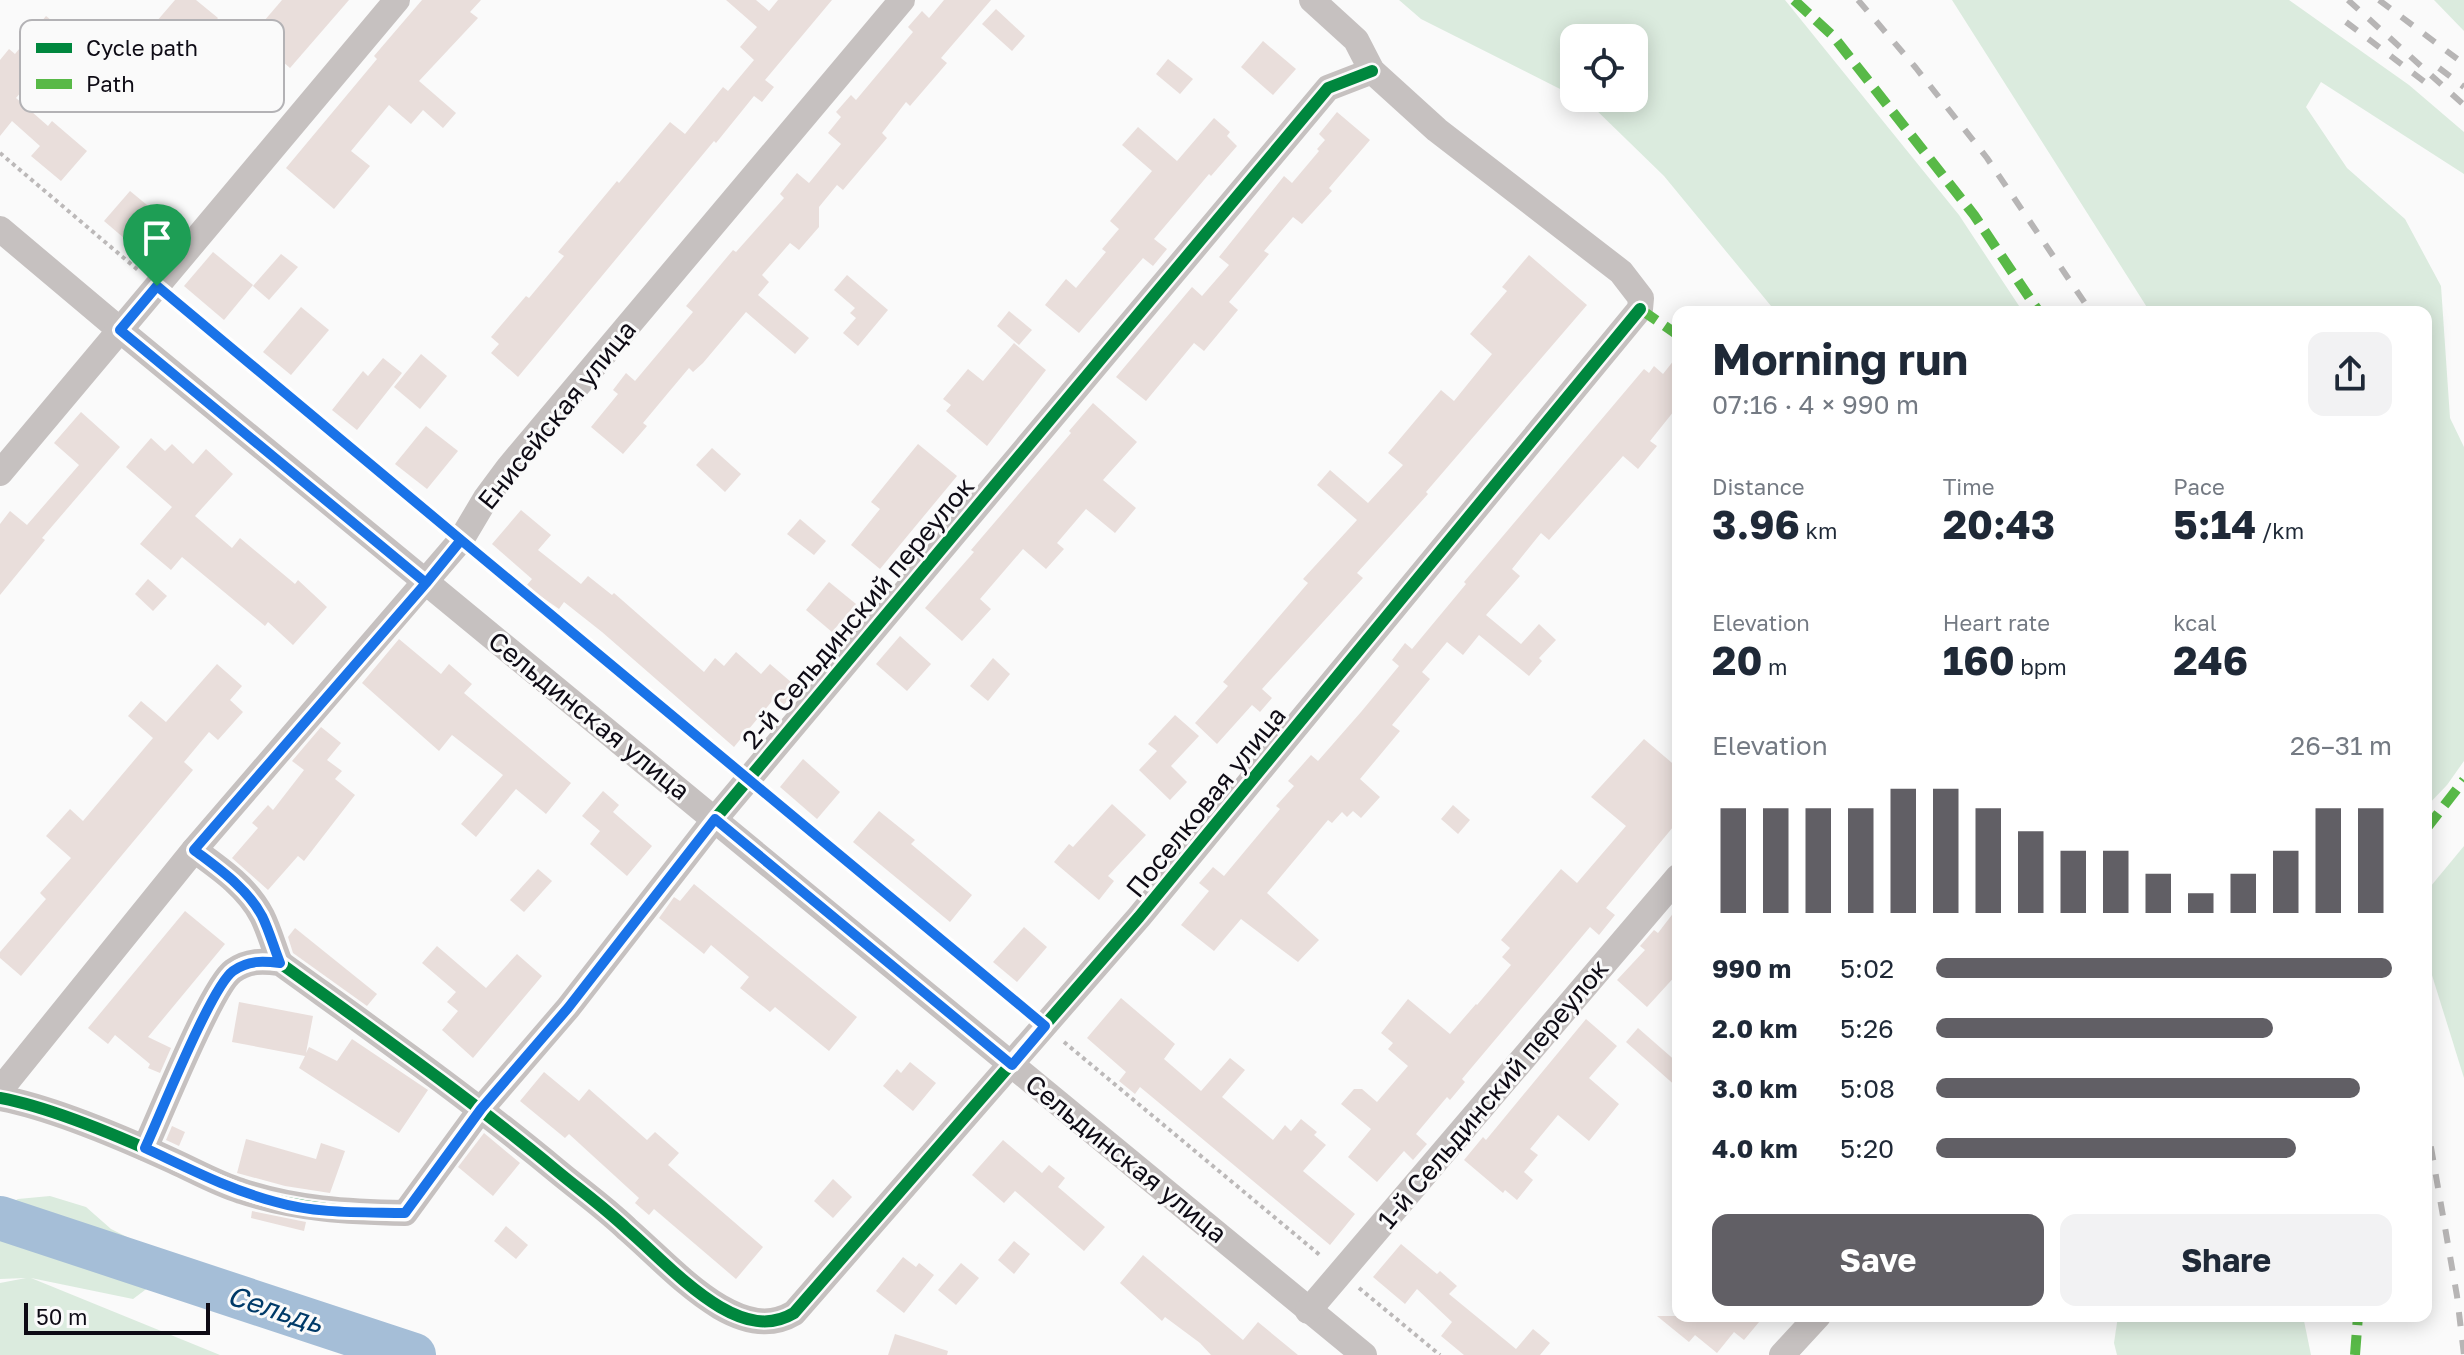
<!DOCTYPE html>
<html lang="en">
<head>
<meta charset="utf-8">
<style>
	body { margin:0; font-family:"Golos Text",sans-serif; background:#f2f2f3; color:#1f2937; height:100vh; display:flex; flex-direction:column; font-size:30px; white-space:nowrap }
	* { box-sizing:border-box; margin:0 }
	p { font-size:26px; color:#747a83 }
	.icon { flex:none; width:44px; height:44px; fill:none; stroke:currentColor; stroke-width:2; stroke-linecap:round; stroke-linejoin:round }
	.map { position:relative; flex:1; overflow:hidden }
	.sheet { position:absolute; left:1672px; top:306px; width:760px; height:1016px; display:flex; flex-direction:column; background:#fff; border-radius:16px; box-shadow:0 4px 20px #0003 }
	.sheet>* { flex:none }
	.buttons { position:absolute; left:1560px; top:24px; display:grid; gap:16px }
	.buttons a { display:grid; place-items:center; width:88px; height:88px; border-radius:16px; background:#fff; box-shadow:0 4px 20px #0003; font-size:40px }
	.scale { position:absolute; left:24px; bottom:20px; width:186px; box-sizing:border-box; padding-left:8px; border:4px solid #0e0b15; border-top:0; font-size:22px; line-height:28px; white-space:nowrap; color:#0e0b15; -webkit-text-stroke:6px #fafafa; paint-order:stroke }
	.pin { position:absolute; display:grid; place-items:center; width:68px; height:68px; color:#fff; margin:-82px -34px; border-radius:50% 50% 50% 0; rotate:-45deg; box-shadow:0 0 8px #0007 }
	.pin .icon { rotate:45deg }
	.round { display:grid; place-items:center; flex:none; width:84px; height:84px; border-radius:16px; background:#f2f2f3 }
	.overview { display:flex; align-items:center; justify-content:space-between; height:136px; padding:0 40px }
	h1 { font-size:44px; font-weight:700; line-height:60px }
	.figures { display:grid; grid-template-columns:repeat(3,1fr); gap:12px; height:136px; padding:8px 40px }
	.figures div { display:grid; align-content:center }
	.figures b { font-size:40px; font-weight:700 }
	.figures small { font-size:22px; font-weight:400 }
	.figures p { font-size:22px }
	.chart { height:224px; padding:16px 40px }
	.chart p { display:flex; justify-content:space-between }
	.chart svg { width:100%; height:144px; margin-top:8px; stroke:#615f65; stroke-width:6 }
	.primary-button { display:flex; gap:16px; margin-top:auto; padding:16px 40px }
	.primary-button a { flex:1; height:92px; border-radius:16px; background:#615f65; color:#fff; font-size:32px; font-weight:700; line-height:92px; text-align:center }
	.primary-button a+a { background:#f2f2f3; color:#1f2937 }
	ul { padding:0 40px; list-style:none; font-size:26px }
	li { display:grid; grid-template-columns:128px 96px 1fr; align-items:center; height:60px }
	li i { height:20px; border-radius:10px; background:#615f65 }
	.map>svg:first-child { display:block }
	.green { fill:#dbebde }
	.lines { fill:none; stroke-linecap:round; stroke-linejoin:round }
	.river { stroke:#a5bed7; stroke-width:44 }
	.building { fill:#e9dedb }
	.path { stroke:#bcb9b9; stroke-width:4; stroke-dasharray:4 4; stroke-linecap:butt }
	.minor { stroke:#c6c1c0; stroke-width:26 }
	.rail { stroke:#b7b5b5; stroke-width:6; stroke-dasharray:14 14; stroke-linecap:butt }
	.quiet { stroke:#58b947; stroke-width:10; stroke-dasharray:20 10; stroke-linecap:butt }
	.cycleway-casing { stroke:#fafafa; stroke-width:17 }
	.cycleway { stroke:#00873e; stroke-width:12 }
	.route-casing { stroke:#fff; stroke-width:16 }
	.route { stroke:#1a73e8; stroke-width:10 }
	.labels { text-anchor:middle; stroke-width:6; stroke-linejoin:round; paint-order:stroke }
	.street-label { font-size:26px; fill:#0e0b15; stroke:#fafafa }
	.water-label { font-size:28px; font-style:italic; fill:#003a68; stroke:#fafafa }
	.key { fill:#fafafa; stroke:#b3b2b5; stroke-width:2 }
	.key-label { font-size:22px; fill:#0e0b15 }
</style>
</head>
<body>
<div class="map">
<svg width="2464" height="1355" viewBox="0 0 2464 1355">
	<rect width="100%" height="100%" fill="#fafafa"/>
	<g class="green">
		<polygon points="1399,0 1785,0 1959,215 2023,312 1776,312 1664,176 1590,104 1578,98 1634,98 1634,38 1574,38 1574,96 1421,19"/>
		<polygon points="1952,0 2289,0 2409,85 2464,132 2464,174 2321,82 2306,107 2347,168 2405,219 2441,286 2450,418 2464,447 2464,761 2447,785 2426,807 2426,312 2150,312"/>
		<polygon points="2434,0 2464,0 2464,31"/>
		<polygon points="2464,846 2464,1078 2426,956 2426,892"/>
		<polygon points="50,1196 86,1207 111,1229 157,1252 149,1287 133,1299 31,1278 220,1355 0,1355 0,1283 26,1278 0,1279 0,1209 18,1199"/>
		<polygon points="2118,1316 2303,1316 2311,1355 2117,1355 2114,1343"/>
	</g>
	<g class="lines">
		<polyline class="river" points="0,1218 414,1355"/>
	</g>
	<g class="building">
		<polygon points="175,0 196,0 218,18 147,104 95,60 129,23 144,36"/>
		<polygon points="282,0 349,0 290,68 252,35"/>
		<polygon points="422,0 481,0 470,12 478,18 419,81 456,113 443,128 423,110 411,124 389,105 351,151 370,166 334,209 286,168 377,59 374,56"/>
		<polygon points="726,0 756,0 769,11 778,0 832,0 765,80 774,87 762,102 754,96 716,143 714,141 518,377 491,353 499,344 491,337 526,296 529,298 564,256 558,252 617,181 619,183 670,122 685,134 723,87 728,91 754,60 740,47 757,27"/>
		<polygon points="944,0 991,0 941,58 947,63 910,106 906,102 882,133 887,138 843,190 837,185 819,207 819,227 799,250 790,243 762,275 769,282 758,295 809,338 795,354 746,312 703,363 693,372 689,368 668,393 643,423 647,426 623,454 591,427 618,394 613,390 626,373 635,381 693,312 686,306 733,250 736,252 784,198 780,194 797,173 809,183 841,144 828,133 841,117 836,112 851,95 856,100 913,32 908,27 922,11 929,18"/>
		<polygon points="996,9 1025,36 1012,51 982,24"/>
		<polygon points="46,16 79,43 60,66 50,58 16,98 48,126 52,121 87,151 61,181 31,156 40,146 12,121 0,136 0,60 9,49 15,54"/>
		<polygon points="1263,41 1296,69 1273,95 1241,67"/>
		<polygon points="1168,59 1193,79 1180,94 1156,74"/>
		<polygon points="1337,112 1370,140 1329,188 1332,191 1302,224 1293,217 1264,251 1269,254 1229,302 1238,310 1204,351 1194,343 1146,401 1116,377 1192,287 1202,296 1229,265 1219,257 1284,176 1292,183 1319,151 1317,149 1325,140 1319,134"/>
		<polygon points="1214,118 1230,132 1227,136 1237,146 1211,176 1209,174 1154,239 1167,249 1153,266 1143,258 1079,333 1045,305 1066,279 1076,288 1106,252 1102,249 1119,229 1110,221 1152,171 1122,145 1138,127 1177,161"/>
		<polygon points="130,191 164,219 138,250 104,221"/>
		<polygon points="213,252 253,285 224,320 184,286"/>
		<polygon points="281,254 298,267 269,300 253,286"/>
		<polygon points="1529,255 1587,305 1426,492 1428,494 1357,573 1363,578 1262,689 1272,698 1260,712 1252,705 1217,744 1195,723 1228,686 1223,682 1308,583 1303,579 1357,520 1317,485 1330,470 1368,503 1403,465 1388,453 1441,390 1454,401 1492,354 1470,334 1507,291 1502,287"/>
		<polygon points="847,275 888,310 858,346 843,333 856,318 850,313 855,308 834,290"/>
		<polygon points="301,307 329,330 291,375 263,352"/>
		<polygon points="1009,311 1032,330 1019,345 997,326"/>
		<polygon points="1014,343 1046,370 987,446 946,411 951,405 943,399 968,369 983,381"/>
		<polygon points="421,354 447,376 420,409 394,387"/>
		<polygon points="1678,355 1678,406 1650,441 1657,446 1638,469 1623,456 1549,540 1541,533 1512,569 1520,576 1486,615 1521,644 1539,624 1556,640 1539,658 1542,661 1529,676 1479,635 1463,655 1447,642 1422,672 1430,679 1392,725 1400,731 1360,779 1380,797 1361,818 1353,811 1347,817 1342,812 1332,823 1328,820 1267,893 1319,940 1298,962 1241,919 1214,951 1181,925 1209,891 1199,883 1213,867 1224,876 1280,809 1276,806 1294,786 1288,781 1311,755 1318,761 1361,712 1399,666 1392,660 1405,643 1412,649 1466,584 1464,582 1644,369 1649,373 1654,366 1663,374"/>
		<polygon points="383,358 402,373 357,430 332,410 363,371 368,376"/>
		<polygon points="1093,403 1137,442 1103,480 1136,508 1115,533 1086,509 1057,543 1064,549 1046,569 1023,549 980,599 991,609 962,641 925,608 974,552 971,550 1071,433 1069,431"/>
		<polygon points="81,412 120,447 42,538 45,540 0,595 0,524 10,511 27,525 79,465 54,443"/>
		<polygon points="426,426 458,451 427,489 395,464"/>
		<polygon points="151,438 165,451 172,444 193,464 206,449 233,474 195,516 232,548 240,538 295,584 298,580 327,607 293,645 268,622 265,626 182,557 171,570 140,544 172,507 126,467"/>
		<polygon points="918,444 957,476 880,569 851,545 880,509 871,502"/>
		<polygon points="712,448 741,474 725,492 696,465"/>
		<polygon points="521,510 551,535 538,550 581,584 588,576 612,595 614,593 704,672 715,658 724,666 736,652 761,674 770,664 798,688 782,707 773,700 734,747 602,632 564,602 559,609 526,586 532,579 492,544"/>
		<polygon points="800,519 826,541 814,555 787,534"/>
		<polygon points="148,579 167,596 153,611 135,594"/>
		<polygon points="829,582 856,604 832,632 806,610"/>
		<polygon points="900,636 931,664 907,691 876,664"/>
		<polygon points="399,639 441,674 449,664 472,684 464,693 571,783 546,814 516,789 476,837 461,824 503,775 452,735 439,751 362,683"/>
		<polygon points="993,658 1010,674 988,701 970,686"/>
		<polygon points="217,664 242,686 230,700 243,712 218,740 209,732 184,762 193,770 21,976 0,958 0,952 46,899 40,893 71,858 46,836 70,809 83,821 153,738 128,716 141,701 166,722"/>
		<polygon points="1175,715 1199,736 1171,766 1187,782 1170,800 1139,770 1157,751 1148,744"/>
		<polygon points="321,727 341,743 327,760 342,771 335,779 355,795 304,861 298,856 268,890 232,858 258,828 252,823 268,805 273,810 304,770 292,761"/>
		<polygon points="1644,739 1678,768 1678,821 1606,908 1615,915 1599,935 1590,927 1462,1079 1465,1082 1450,1100 1447,1097 1416,1134 1427,1144 1413,1160 1404,1151 1377,1182 1348,1157 1371,1129 1341,1104 1354,1089 1362,1089 1377,1102 1408,1066 1388,1049 1393,1043 1381,1033 1408,999 1450,1034 1476,1004 1477,1005 1511,965 1502,957 1510,948 1501,940 1561,869 1577,883 1626,826 1591,797"/>
		<polygon points="803,759 840,792 817,819 780,787"/>
		<polygon points="603,791 619,805 613,812 652,846 627,876 590,844 600,831 582,816"/>
		<polygon points="1112,804 1146,835 1108,876 1114,881 1099,900 1054,862 1069,844 1073,847"/>
		<polygon points="1453,805 1470,820 1458,834 1441,819"/>
		<polygon points="879,811 915,840 911,844 972,895 950,922 853,842"/>
		<polygon points="538,869 552,881 524,912 510,900"/>
		<polygon points="694,884 857,1017 829,1051 775,1007 770,1012 740,988 749,977 711,945 704,954 659,918 674,897 680,901"/>
		<polygon points="1678,907 1678,973 1647,1007 1617,980 1645,950 1640,946 1654,930 1658,933"/>
		<polygon points="185,911 225,944 148,1037 171,1048 160,1073 148,1068 150,1064 115,1035 108,1044 88,1028"/>
		<polygon points="1024,927 1047,947 1017,982 993,962"/>
		<polygon points="295,928 377,994 367,1006 293,953 288,937"/>
		<polygon points="437,946 486,988 517,954 542,976 473,1058 442,1030 458,1011 447,1002 456,992 422,963"/>
		<polygon points="1121,998 1175,1044 1164,1059 1201,1091 1230,1058 1245,1070 1222,1097 1273,1140 1285,1125 1291,1131 1301,1119 1317,1132 1314,1135 1326,1145 1303,1171 1355,1214 1330,1245 1140,1087 1135,1094 1119,1081 1126,1072 1087,1038"/>
		<polygon points="239,1002 313,1016 306,1053 309,1047 337,1061 352,1039 428,1090 399,1133 299,1068 305,1056 232,1042"/>
		<polygon points="1586,1019 1617,1046 1589,1078 1619,1104 1589,1141 1558,1115 1530,1149 1538,1155 1524,1172 1533,1180 1517,1200 1505,1190 1503,1193 1464,1160 1483,1137 1486,1140"/>
		<polygon points="1638,1028 1678,1063 1678,1088 1626,1042"/>
		<polygon points="910,1062 936,1083 913,1111 883,1086 897,1069 901,1073"/>
		<polygon points="544,1072 579,1101 589,1089 647,1140 655,1132 679,1153 668,1165 763,1247 736,1279 654,1209 649,1215 635,1203 639,1198 569,1134 565,1138 520,1101"/>
		<polygon points="172,1126 185,1132 179,1146 166,1140"/>
		<polygon points="484,1133 520,1163 493,1196 458,1167"/>
		<polygon points="246,1139 316,1159 321,1143 345,1151 330,1193 285,1186 237,1173"/>
		<polygon points="1003,1140 1042,1173 1049,1165 1065,1178 1058,1187 1105,1227 1084,1251 1015,1191 1004,1203 972,1175"/>
		<polygon points="833,1179 852,1197 833,1218 814,1201"/>
		<polygon points="252,1211 306,1222 304,1231 251,1218"/>
		<polygon points="506,1226 528,1245 516,1259 494,1241"/>
		<polygon points="1014,1241 1030,1254 1014,1274 998,1260"/>
		<polygon points="1401,1244 1437,1274 1440,1271 1457,1286 1449,1294 1516,1349 1533,1329 1550,1343 1540,1355 1464,1355 1441,1336 1452,1322 1417,1289 1405,1304 1373,1277"/>
		<polygon points="1143,1255 1243,1340 1258,1322 1298,1355 1211,1355 1200,1343 1165,1317 1162,1321 1120,1283"/>
		<polygon points="903,1257 916,1267 919,1263 934,1275 904,1313 876,1291"/>
		<polygon points="961,1263 979,1278 956,1305 938,1290"/>
		<polygon points="1657,1316 1764,1316 1744,1340 1734,1332 1717,1353 1695,1335 1689,1342"/>
		<polygon points="895,1334 948,1351 947,1355 888,1355"/>
	</g>
	<g class="lines">
		<g class="path">
			<polyline points="0,153 138,270"/>
			<polyline points="176,302 442,524"/>
			<polyline points="480,555 731,765"/>
			<polyline points="766,793 1026,1011"/>
			<polyline points="1064,1042 1321,1256"/>
			<polyline points="1359,1288 1440,1355"/>
		</g>
		<g class="minor">
			<polyline points="0,229 120,330 1364,1355"/>
			<polyline points="0,473 397,0"/>
			<path d="M194,850C219,868 247,887 262,916C269,930 274,948 280,963"/>
			<polyline points="0,1090 194,850 461,540 486,498 509,467 902,0"/>
			<path d="M0,1098C54,1108 123,1138 173,1161C195,1171 218,1184 241,1191C295,1209 348,1212 405,1213L481,1109L568,1008L715,819L1328,88L1372,71"/>
			<path d="M145,1148C160,1116 211,987 233,971C248,960 263,961 280,963C374,1031 468,1097 557,1171C580,1190 605,1208 627,1229C657,1255 685,1286 720,1307C744,1321 769,1328 794,1313L1139,917L1640,309L1641,298L1621,272L1437,130L1372,71L1356,40L1312,0"/>
			<polyline points="1308,1311 1678,877"/>
			<polyline points="1782,1355 1818,1316"/>
		</g>
		<g class="rail">
			<polyline points="1858,0 1916,68 1987,158 2091,312"/>
			<polyline points="2348,0 2464,105"/>
			<polyline points="2379,0 2464,64"/>
			<polyline points="2346,22 2426,83"/>
			<polyline points="2439,68 2464,87"/>
			<polyline points="2426,1119 2457,1296 2464,1355"/>
		</g>
		<g class="quiet">
			<polyline points="1794,0 1833,36 1974,215 2039,312"/>
			<polyline points="1640,309 1678,335"/>
			<polyline points="2426,829 2464,780"/>
			<polyline points="2355,1355 2358,1316"/>
		</g>
		<g class="cycleway-casing">
			<g id="cycleway">
				<path d="M0,1098C54,1108 123,1138 173,1161C195,1171 218,1184 241,1191C295,1209 348,1212 405,1213L481,1109L568,1008L715,819L1328,88L1372,71"/>
				<path d="M145,1148C160,1116 211,987 233,971C248,960 263,961 280,963C374,1031 468,1097 557,1171C580,1190 605,1208 627,1229C657,1255 685,1286 720,1307C744,1321 769,1328 794,1313L1139,917L1640,309"/>
			</g>
		</g>
		<use href="#cycleway" class="cycleway"/>
	</g>
	<g class="lines">
		<g class="route-casing">
			<path id="route" d="M157,286L461,540L426,583L194,850C219,869 247,888 262,916C269,930 274,948 280,963C263,961 248,960 233,971C211,987 160,1116 145,1148C188,1168 230,1190 276,1202C317,1214 362,1212 405,1213L481,1109L568,1008L715,819L1012,1065L1045,1026L461,540L426,583L120,330L157,286"/>
		</g>
		<use href="#route" class="route"/>
	</g>
	<g class="labels">
		<g class="street-label">
			<text transform="translate(557 415) rotate(-51)" y="9">Енисейская улица</text>
			<text transform="translate(858 613) rotate(-50)" y="9">2-й Сельдинский переулок</text>
			<text transform="translate(589 716) rotate(39)" y="9">Сельдинская улица</text>
			<text transform="translate(1206 802) rotate(-51)" y="9">Поселковая улица</text>
			<text transform="translate(1493 1094) rotate(-50)" y="9">1-й Сельдинский переулок</text>
			<text transform="translate(1126 1159) rotate(39)" y="9">Сельдинская улица</text>
		</g>
		<g class="water-label">
			<text transform="translate(275 1309) rotate(18)" y="10">Сельдь</text>
		</g>
	</g>
	<rect x="20" y="20" width="264" height="92" rx="12" class="key"/>
	<rect x="36" y="43" width="36" height="10" fill="#00873e"/>
	<rect x="36" y="79" width="36" height="10" fill="#58b947"/>
	<g class="key-label">
		<text x="86" y="56">Cycle path</text>
		<text x="86" y="92">Path</text>
	</g>
</svg>
<div class="buttons">
<a><svg class="icon" aria-label="locate" viewBox="0 0 24 24"><circle cx="12" cy="12" r="6"/><path d="M12 2v4M12 18v4M2 12h4M18 12h4"/></svg></a>
</div>
<div class="scale">50 m</div>
<div class="pin" style="left:157px;top:286px;background:#1e9e55"><svg class="icon" aria-label="arrive" viewBox="0 0 24 24"><path d="M6 21V4h12l-3 4 3 4H6"/></svg></div>
<section class="sheet">
<div class="overview"><div><h1>Morning run</h1><p>07:16 · 4 × 990 m</p></div><a class="round"><svg class="icon" aria-label="share" viewBox="0 0 24 24"><path d="M12 15V3M7 8l5-5 5 5M5 13v7h14v-7"/></svg></a></div>
<div class="figures">
<div><p>Distance</p><b>3.96<small> km</small></b></div>
<div><p>Time</p><b>20:43</b></div>
<div><p>Pace</p><b>5:14<small> /km</small></b></div>
</div>
<div class="figures">
<div><p>Elevation</p><b>20<small> m</small></b></div>
<div><p>Heart rate</p><b>160<small> bpm</small></b></div>
<div><p>kcal</p><b>246</b></div>
</div>
<div class="chart"><p><span>Elevation</span>26–31 m</p>
<svg viewBox="0 0 160 44" preserveAspectRatio="none"><path d="M5 44V12M15 44V12M25 44V12M35 44V12M45 44V6M55 44V6M65 44V12M75 44V19M85 44V25M95 44V25M105 44V32M115 44V38M125 44V32M135 44V25M145 44V12M155 44V12"/></svg>
</div>
<ul>
<li><b>990 m</b>5:02<i style="width:100%"></i></li>
<li><b>2.0 km</b>5:26<i style="width:74%"></i></li>
<li><b>3.0 km</b>5:08<i style="width:93%"></i></li>
<li><b>4.0 km</b>5:20<i style="width:79%"></i></li>
</ul>
<div class="primary-button"><a>Save</a><a>Share</a></div>
</section>
</div>
</body>
</html>
